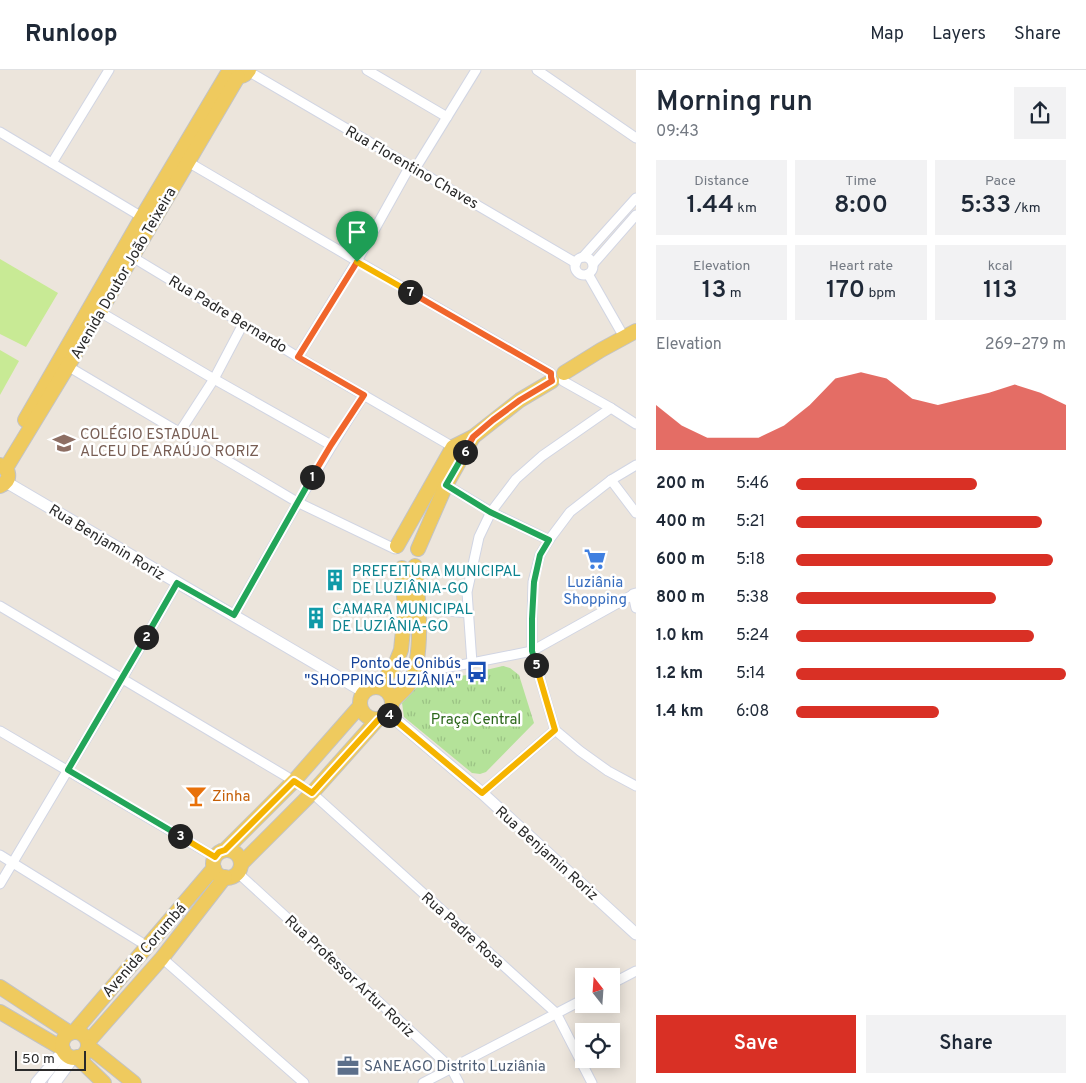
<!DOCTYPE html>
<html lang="en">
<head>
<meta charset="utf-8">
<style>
	body { margin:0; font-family:Overpass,sans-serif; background:#f2f2f3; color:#1f2937; height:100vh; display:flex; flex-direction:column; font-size:19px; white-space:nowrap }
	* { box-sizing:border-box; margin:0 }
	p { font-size:16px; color:#747a83 }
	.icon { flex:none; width:28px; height:28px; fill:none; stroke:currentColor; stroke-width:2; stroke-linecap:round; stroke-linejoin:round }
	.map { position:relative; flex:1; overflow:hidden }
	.panel { display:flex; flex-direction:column; background:#fff; width:450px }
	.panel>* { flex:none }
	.needle { width:32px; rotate:343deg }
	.tools { position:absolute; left:575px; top:898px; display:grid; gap:10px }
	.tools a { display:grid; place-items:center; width:45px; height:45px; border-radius:0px; background:#fff; box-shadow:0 2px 12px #0003; font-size:25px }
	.scale { position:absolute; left:15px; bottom:12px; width:71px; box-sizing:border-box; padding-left:5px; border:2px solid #2a2a2a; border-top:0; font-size:14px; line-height:18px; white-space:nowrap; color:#2a2a2a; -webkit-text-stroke:4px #fff; paint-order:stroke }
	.pin { position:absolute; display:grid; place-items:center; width:42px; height:42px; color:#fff; margin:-51px -21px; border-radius:50% 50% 50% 0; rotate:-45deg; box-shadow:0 0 5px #0007 }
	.pin .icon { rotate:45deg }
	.km { position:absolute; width:25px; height:25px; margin:-12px; border-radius:50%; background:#222; color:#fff; font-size:14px; line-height:25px; text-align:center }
	.round { display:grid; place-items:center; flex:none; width:52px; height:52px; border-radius:0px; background:#f2f2f3 }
	.summary { display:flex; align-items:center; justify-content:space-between; height:85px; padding:0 20px }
	h1 { font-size:28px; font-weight:600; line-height:38px }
	.figures { display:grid; grid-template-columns:repeat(3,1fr); gap:8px; height:85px; padding:5px 20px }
	.figures div { display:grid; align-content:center; border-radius:0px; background:#f2f2f3; text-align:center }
	.figures b { font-size:25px; font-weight:600 }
	.figures small { font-size:14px; font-weight:400 }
	.figures p { font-size:14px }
	.chart { height:140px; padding:10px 20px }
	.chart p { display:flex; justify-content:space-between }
	.chart svg { width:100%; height:90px; margin-top:5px; fill:#d93025; opacity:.7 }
	.button { display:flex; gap:10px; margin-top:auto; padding:10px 20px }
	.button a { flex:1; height:58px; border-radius:0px; background:#d93025; color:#fff; font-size:20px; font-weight:600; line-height:58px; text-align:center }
	.button a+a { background:#f2f2f3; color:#1f2937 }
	ul { padding:0 20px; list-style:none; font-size:16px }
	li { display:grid; grid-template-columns:80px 60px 1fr; align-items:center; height:38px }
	li i { height:12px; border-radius:6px; background:#d93025 }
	header { display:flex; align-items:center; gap:30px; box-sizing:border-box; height:70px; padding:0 25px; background:#fff; border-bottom:1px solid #e0e1e3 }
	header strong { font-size:24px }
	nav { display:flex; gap:28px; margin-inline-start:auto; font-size:18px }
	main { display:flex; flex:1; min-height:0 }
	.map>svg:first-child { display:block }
	.park { fill:url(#park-tufts) }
	.pitch { fill:#c8ea95 }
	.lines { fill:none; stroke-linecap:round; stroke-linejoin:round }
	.minor-casing { stroke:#d1d5e3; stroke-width:11 }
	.tertiary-casing { stroke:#d1d5e3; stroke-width:13 }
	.secondary-casing { stroke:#d1d5e3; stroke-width:14 }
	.primary-casing { stroke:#c3c3c3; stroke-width:16 }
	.minor { stroke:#fff; stroke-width:9 }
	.tertiary { stroke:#fff; stroke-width:11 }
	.secondary { stroke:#fff; stroke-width:12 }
	.primary { stroke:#efca5e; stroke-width:14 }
	.split-1-casing { stroke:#fff; stroke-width:10 }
	.split-2-casing { stroke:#fff; stroke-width:10 }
	.split-3-casing { stroke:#fff; stroke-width:10 }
	.split-4-casing { stroke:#fff; stroke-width:10 }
	.split-5-casing { stroke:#fff; stroke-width:10 }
	.split-6-casing { stroke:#fff; stroke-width:10 }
	.split-7-casing { stroke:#fff; stroke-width:10 }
	.split-8-casing { stroke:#fff; stroke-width:10 }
	.split-1 { stroke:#f0652b; stroke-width:6 }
	.split-2 { stroke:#22a559; stroke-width:6 }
	.split-3 { stroke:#22a559; stroke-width:6 }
	.split-4 { stroke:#f5b400; stroke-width:6 }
	.split-5 { stroke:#f5b400; stroke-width:6 }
	.split-6 { stroke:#22a559; stroke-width:6 }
	.split-7 { stroke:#f0652b; stroke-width:6 }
	.split-8 { stroke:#f5b400; stroke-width:6 }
	.labels { text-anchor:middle; stroke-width:5; stroke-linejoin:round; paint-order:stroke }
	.street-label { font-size:15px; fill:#2a2a2a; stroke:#fff }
	.education-label { font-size:15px; fill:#785e54; stroke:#fff; text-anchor:start }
	.culture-label { font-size:15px; fill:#0d838f; stroke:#fff; text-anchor:start }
	.shop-label { font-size:15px; fill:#366cbe; stroke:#fff }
	.transit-label { font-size:15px; fill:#164399; stroke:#fff; text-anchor:end }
	.park-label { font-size:15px; fill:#2c671b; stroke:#fff }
	.food-label { font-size:15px; fill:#c56008; stroke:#fff; text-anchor:start }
	.service-label { font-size:15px; fill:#4e5e75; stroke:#fff; text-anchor:start }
</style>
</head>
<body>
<header>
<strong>Runloop</strong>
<nav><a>Map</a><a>Layers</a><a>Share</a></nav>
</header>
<main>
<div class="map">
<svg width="636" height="1013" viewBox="0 0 636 1013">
	<defs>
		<pattern id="park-tufts" width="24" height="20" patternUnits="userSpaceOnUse" patternTransform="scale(1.25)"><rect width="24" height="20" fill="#b4e299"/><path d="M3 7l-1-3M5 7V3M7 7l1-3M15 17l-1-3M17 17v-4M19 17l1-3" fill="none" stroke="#9bc284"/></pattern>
	</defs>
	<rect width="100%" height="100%" fill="#ece5dc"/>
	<polygon class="park" points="503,596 510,598 519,605 534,653 486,702 480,704 472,703 404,647 402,633 420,614 428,609 445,607 469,605 477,602"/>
	<g class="pitch">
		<polygon points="0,189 58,223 26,277 0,264"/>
		<polygon points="0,280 19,291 0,325"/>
	</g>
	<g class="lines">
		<g class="minor-casing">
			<g id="minor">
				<polyline points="367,0 447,47"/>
				<polyline points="537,0 636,68"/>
				<polyline points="248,1 576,193"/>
				<polyline points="0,62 142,147"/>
				<polyline points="188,92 357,191 551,303"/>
				<polyline points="52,93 109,0"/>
				<polyline points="415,99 476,0"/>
				<polyline points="129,185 298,287 453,377"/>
				<polyline points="583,187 636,128"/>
				<circle cx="584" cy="196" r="9"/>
				<polyline points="593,194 636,145"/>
				<polyline points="588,204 624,267"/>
				<polyline points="100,242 214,309 331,375"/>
				<polyline points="298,287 357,191 410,96"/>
				<polyline points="64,294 297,432 395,479"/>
				<polyline points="563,311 611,338 636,354"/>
				<polyline points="179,363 214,309 243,254"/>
				<polyline points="636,395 611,410 570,442 549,470 540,485 533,512 532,549 532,581 555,660 580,681 608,701 636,716"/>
				<polyline points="611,410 636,443"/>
				<polyline points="446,415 491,442 549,470"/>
				<polyline points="633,524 636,538"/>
				<polyline points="0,536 294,711 312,723 556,943 592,1013"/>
				<polyline points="419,538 468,543"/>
				<path d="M234,545C276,470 317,397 364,325"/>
				<polyline points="472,593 467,522 479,467 491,442 516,409 542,386 611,338"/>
				<polyline points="414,603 472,593 532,581 636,523"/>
				<polyline points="0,661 215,787"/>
				<polyline points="482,723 555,660"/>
				<polyline points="0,785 147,876"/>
				<polyline points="238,803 451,998 459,1013"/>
				<polyline points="0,814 122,609 177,513"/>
				<polyline points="162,888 304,1013"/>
				<polyline points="611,914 636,901"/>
				<polyline points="423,1013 584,929"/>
			</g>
		</g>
		<g class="tertiary-casing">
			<g id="tertiary">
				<path d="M6,412C125,482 245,551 364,622"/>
				<polyline points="389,644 482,723 636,864"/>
			</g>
		</g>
		<g class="secondary-casing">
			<g id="secondary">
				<polyline points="37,1013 64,981"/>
				<polyline points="54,1013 73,987"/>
			</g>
		</g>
		<g class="primary-casing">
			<g id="primary">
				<path d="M230,3C236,8 244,8 249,0"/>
				<polyline points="564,303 601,280 636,261"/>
				<polyline points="25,350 142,147 229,1"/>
				<path d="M0,395C11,400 11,411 0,416"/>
				<polyline points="6,398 68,296 238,7"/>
				<polyline points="397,476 453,377 473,367 520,330 552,311"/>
				<polyline points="418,479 446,415 473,367"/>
				<circle cx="376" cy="633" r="16"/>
				<polyline points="377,617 386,607 395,595 401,580 405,540 402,498"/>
				<path d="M393,631C398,625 405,620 409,614C425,587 418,526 415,496"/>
				<polyline points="225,780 294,711 360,636"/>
				<circle cx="227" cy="794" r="14"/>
				<polyline points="241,794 312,723 378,649"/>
				<polyline points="0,917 70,963"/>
				<polyline points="0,942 63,979"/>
				<polyline points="74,962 214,798"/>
				<circle cx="75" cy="975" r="13"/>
				<polyline points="88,972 162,888 225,807"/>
				<polyline points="88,976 134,1013"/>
				<polyline points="77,987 104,1013"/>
			</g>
		</g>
		<use href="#minor" class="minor"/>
		<use href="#tertiary" class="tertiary"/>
		<use href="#secondary" class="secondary"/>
		<use href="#primary" class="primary"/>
	</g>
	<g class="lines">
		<g class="split-1-casing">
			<polyline id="split-1" points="312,407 331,375 364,325 298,287 357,192"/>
		</g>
		<g class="split-2-casing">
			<polyline id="split-2" points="146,567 177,513 234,545 312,407"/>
		</g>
		<g class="split-3-casing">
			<polyline id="split-3" points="146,567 68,700 180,766"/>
		</g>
		<g class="split-4-casing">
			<polyline id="split-4" points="180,766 215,787 219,782 225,780 294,711 312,723 378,650 383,649 389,645"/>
		</g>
		<g class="split-5-casing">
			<polyline id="split-5" points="389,645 482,723 555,660 536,595"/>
		</g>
		<g class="split-6-casing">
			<polyline id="split-6" points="465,382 446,415 490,442 549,470 540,485 534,512 532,549 532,581 536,595"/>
		</g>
		<g class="split-7-casing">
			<polyline id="split-7" points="410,222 551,303 551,307 552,311 520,330 493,350 473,367 465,382"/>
		</g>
		<g class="split-8-casing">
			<polyline id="split-8" points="357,192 410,222"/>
		</g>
		<use href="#split-1" class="split-1"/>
		<use href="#split-2" class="split-2"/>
		<use href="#split-3" class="split-3"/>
		<use href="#split-4" class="split-4"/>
		<use href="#split-5" class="split-5"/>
		<use href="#split-6" class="split-6"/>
		<use href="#split-7" class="split-7"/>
		<use href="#split-8" class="split-8"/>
	</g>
	<defs>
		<g id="school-bare" transform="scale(1.725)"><path d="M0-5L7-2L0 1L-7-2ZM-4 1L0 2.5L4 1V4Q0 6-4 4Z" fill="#8d6e63" stroke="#fff" stroke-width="2.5" paint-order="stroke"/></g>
		<g id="supermarket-bare" transform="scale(1.725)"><path d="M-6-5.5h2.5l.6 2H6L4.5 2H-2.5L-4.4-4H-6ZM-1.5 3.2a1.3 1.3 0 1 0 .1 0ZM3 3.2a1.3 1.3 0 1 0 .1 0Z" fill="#3f7fe0" stroke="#fff" stroke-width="2.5" paint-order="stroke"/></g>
		<g id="building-bare" transform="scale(1.725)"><path d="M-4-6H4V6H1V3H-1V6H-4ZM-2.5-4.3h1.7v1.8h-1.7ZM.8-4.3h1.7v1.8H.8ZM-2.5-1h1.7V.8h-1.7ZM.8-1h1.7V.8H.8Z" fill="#0f9aa8" stroke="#fff" stroke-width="2.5" paint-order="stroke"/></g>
		<g id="bus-bare" transform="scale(1.725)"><path d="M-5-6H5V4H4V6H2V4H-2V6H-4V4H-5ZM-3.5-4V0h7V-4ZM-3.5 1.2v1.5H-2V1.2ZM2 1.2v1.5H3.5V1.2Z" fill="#1a4fb4" stroke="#fff" stroke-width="2.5" paint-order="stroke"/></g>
		<g id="bar-bare" transform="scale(1.725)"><path d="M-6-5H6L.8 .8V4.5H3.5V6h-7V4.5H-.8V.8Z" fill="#e8710a" stroke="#fff" stroke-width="2.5" paint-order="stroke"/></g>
		<g id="office-bare" transform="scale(1.725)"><path d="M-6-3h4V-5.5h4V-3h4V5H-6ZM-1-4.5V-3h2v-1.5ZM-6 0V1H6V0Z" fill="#5c6f8a" stroke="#fff" stroke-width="2.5" paint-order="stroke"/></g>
	</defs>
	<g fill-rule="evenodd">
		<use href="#school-bare" x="64" y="373"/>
		<use href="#supermarket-bare" x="595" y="489"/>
		<use href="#building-bare" x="335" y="510"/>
		<use href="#building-bare" x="316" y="548"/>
		<use href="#bus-bare" x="477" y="602"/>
		<use href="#bar-bare" x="196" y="726"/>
		<use href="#office-bare" x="348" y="996"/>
	</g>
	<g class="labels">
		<g class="street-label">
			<text transform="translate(412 97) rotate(30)" y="5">Rua Florentino Chaves</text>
			<text transform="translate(123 203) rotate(-60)" y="5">Avenida Doutor João Teixeira</text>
			<text transform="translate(228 244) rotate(31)" y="5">Rua Padre Bernardo</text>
			<text transform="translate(107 472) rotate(31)" y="5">Rua Benjamin Roriz</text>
			<text transform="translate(547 783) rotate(42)" y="5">Rua Benjamin Roriz</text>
			<text transform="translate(463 860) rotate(42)" y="5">Rua Padre Rosa</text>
			<text transform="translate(144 880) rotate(-49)" y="5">Avenida Corumbá</text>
			<text transform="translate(350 906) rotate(43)" y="5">Rua Professor Artur Roriz</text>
		</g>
		<g class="education-label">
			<text x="80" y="369">COLÉGIO ESTADUAL<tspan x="80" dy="17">ALCEU DE ARAÚJO RORIZ</tspan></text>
		</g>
		<g class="culture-label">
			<text x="352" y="506">PREFEITURA MUNICIPAL<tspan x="352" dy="17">DE LUZIÂNIA-GO</tspan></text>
			<text x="332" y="544">CAMARA MUNICIPAL<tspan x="332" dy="17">DE LUZIÂNIA-GO</tspan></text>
		</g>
		<g class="shop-label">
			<text x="595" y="517">Luziânia<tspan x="595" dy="17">Shopping</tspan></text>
		</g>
		<g class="transit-label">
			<text x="461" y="598">Ponto de Onibús<tspan x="461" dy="17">"SHOPPING LUZIÂNIA"</tspan></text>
		</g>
		<g class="park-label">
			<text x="476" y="654">Praça Central</text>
		</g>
		<g class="food-label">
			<text x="212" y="731">Zinha</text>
		</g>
		<g class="service-label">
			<text x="364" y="1001">SANEAGO Distrito Luziânia</text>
		</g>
	</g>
</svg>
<div class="tools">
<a><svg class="needle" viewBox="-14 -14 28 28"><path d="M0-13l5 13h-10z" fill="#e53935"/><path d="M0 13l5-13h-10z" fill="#747a83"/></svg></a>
<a><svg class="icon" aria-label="locate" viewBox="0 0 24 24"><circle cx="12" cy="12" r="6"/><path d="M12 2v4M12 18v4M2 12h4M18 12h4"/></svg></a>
</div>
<div class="scale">50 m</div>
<div class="pin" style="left:357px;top:192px;background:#1e9e55"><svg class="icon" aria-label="arrive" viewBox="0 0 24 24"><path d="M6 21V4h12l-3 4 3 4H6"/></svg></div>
<b class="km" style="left:312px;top:407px">1</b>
<b class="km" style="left:146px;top:567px">2</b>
<b class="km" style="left:180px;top:766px">3</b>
<b class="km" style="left:389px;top:645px">4</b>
<b class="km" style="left:536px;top:595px">5</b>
<b class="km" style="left:465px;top:382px">6</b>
<b class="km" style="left:410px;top:222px">7</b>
</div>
<section class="panel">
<div class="summary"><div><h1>Morning run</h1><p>09:43</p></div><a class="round"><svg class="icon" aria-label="share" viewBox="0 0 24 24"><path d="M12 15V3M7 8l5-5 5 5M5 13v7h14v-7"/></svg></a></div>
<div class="figures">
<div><p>Distance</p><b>1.44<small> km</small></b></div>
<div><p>Time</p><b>8:00</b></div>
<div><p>Pace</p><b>5:33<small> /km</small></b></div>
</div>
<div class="figures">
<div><p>Elevation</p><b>13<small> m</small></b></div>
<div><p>Heart rate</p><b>170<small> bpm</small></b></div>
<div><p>kcal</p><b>113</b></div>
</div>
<div class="chart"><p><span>Elevation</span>269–279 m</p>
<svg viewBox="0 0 160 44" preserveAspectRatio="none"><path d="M0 44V22L10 32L20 38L30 38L40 38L50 32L60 22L70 9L80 6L90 9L100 19L110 22L120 19L130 16L140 12L150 16L160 22V44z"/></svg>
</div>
<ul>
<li><b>200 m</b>5:46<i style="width:67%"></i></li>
<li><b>400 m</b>5:21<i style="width:91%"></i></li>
<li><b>600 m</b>5:18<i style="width:95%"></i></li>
<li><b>800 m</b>5:38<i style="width:74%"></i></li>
<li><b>1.0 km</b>5:24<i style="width:88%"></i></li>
<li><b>1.2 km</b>5:14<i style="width:100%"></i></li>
<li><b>1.4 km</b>6:08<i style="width:53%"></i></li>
</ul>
<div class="button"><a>Save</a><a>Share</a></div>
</section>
</main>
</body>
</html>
